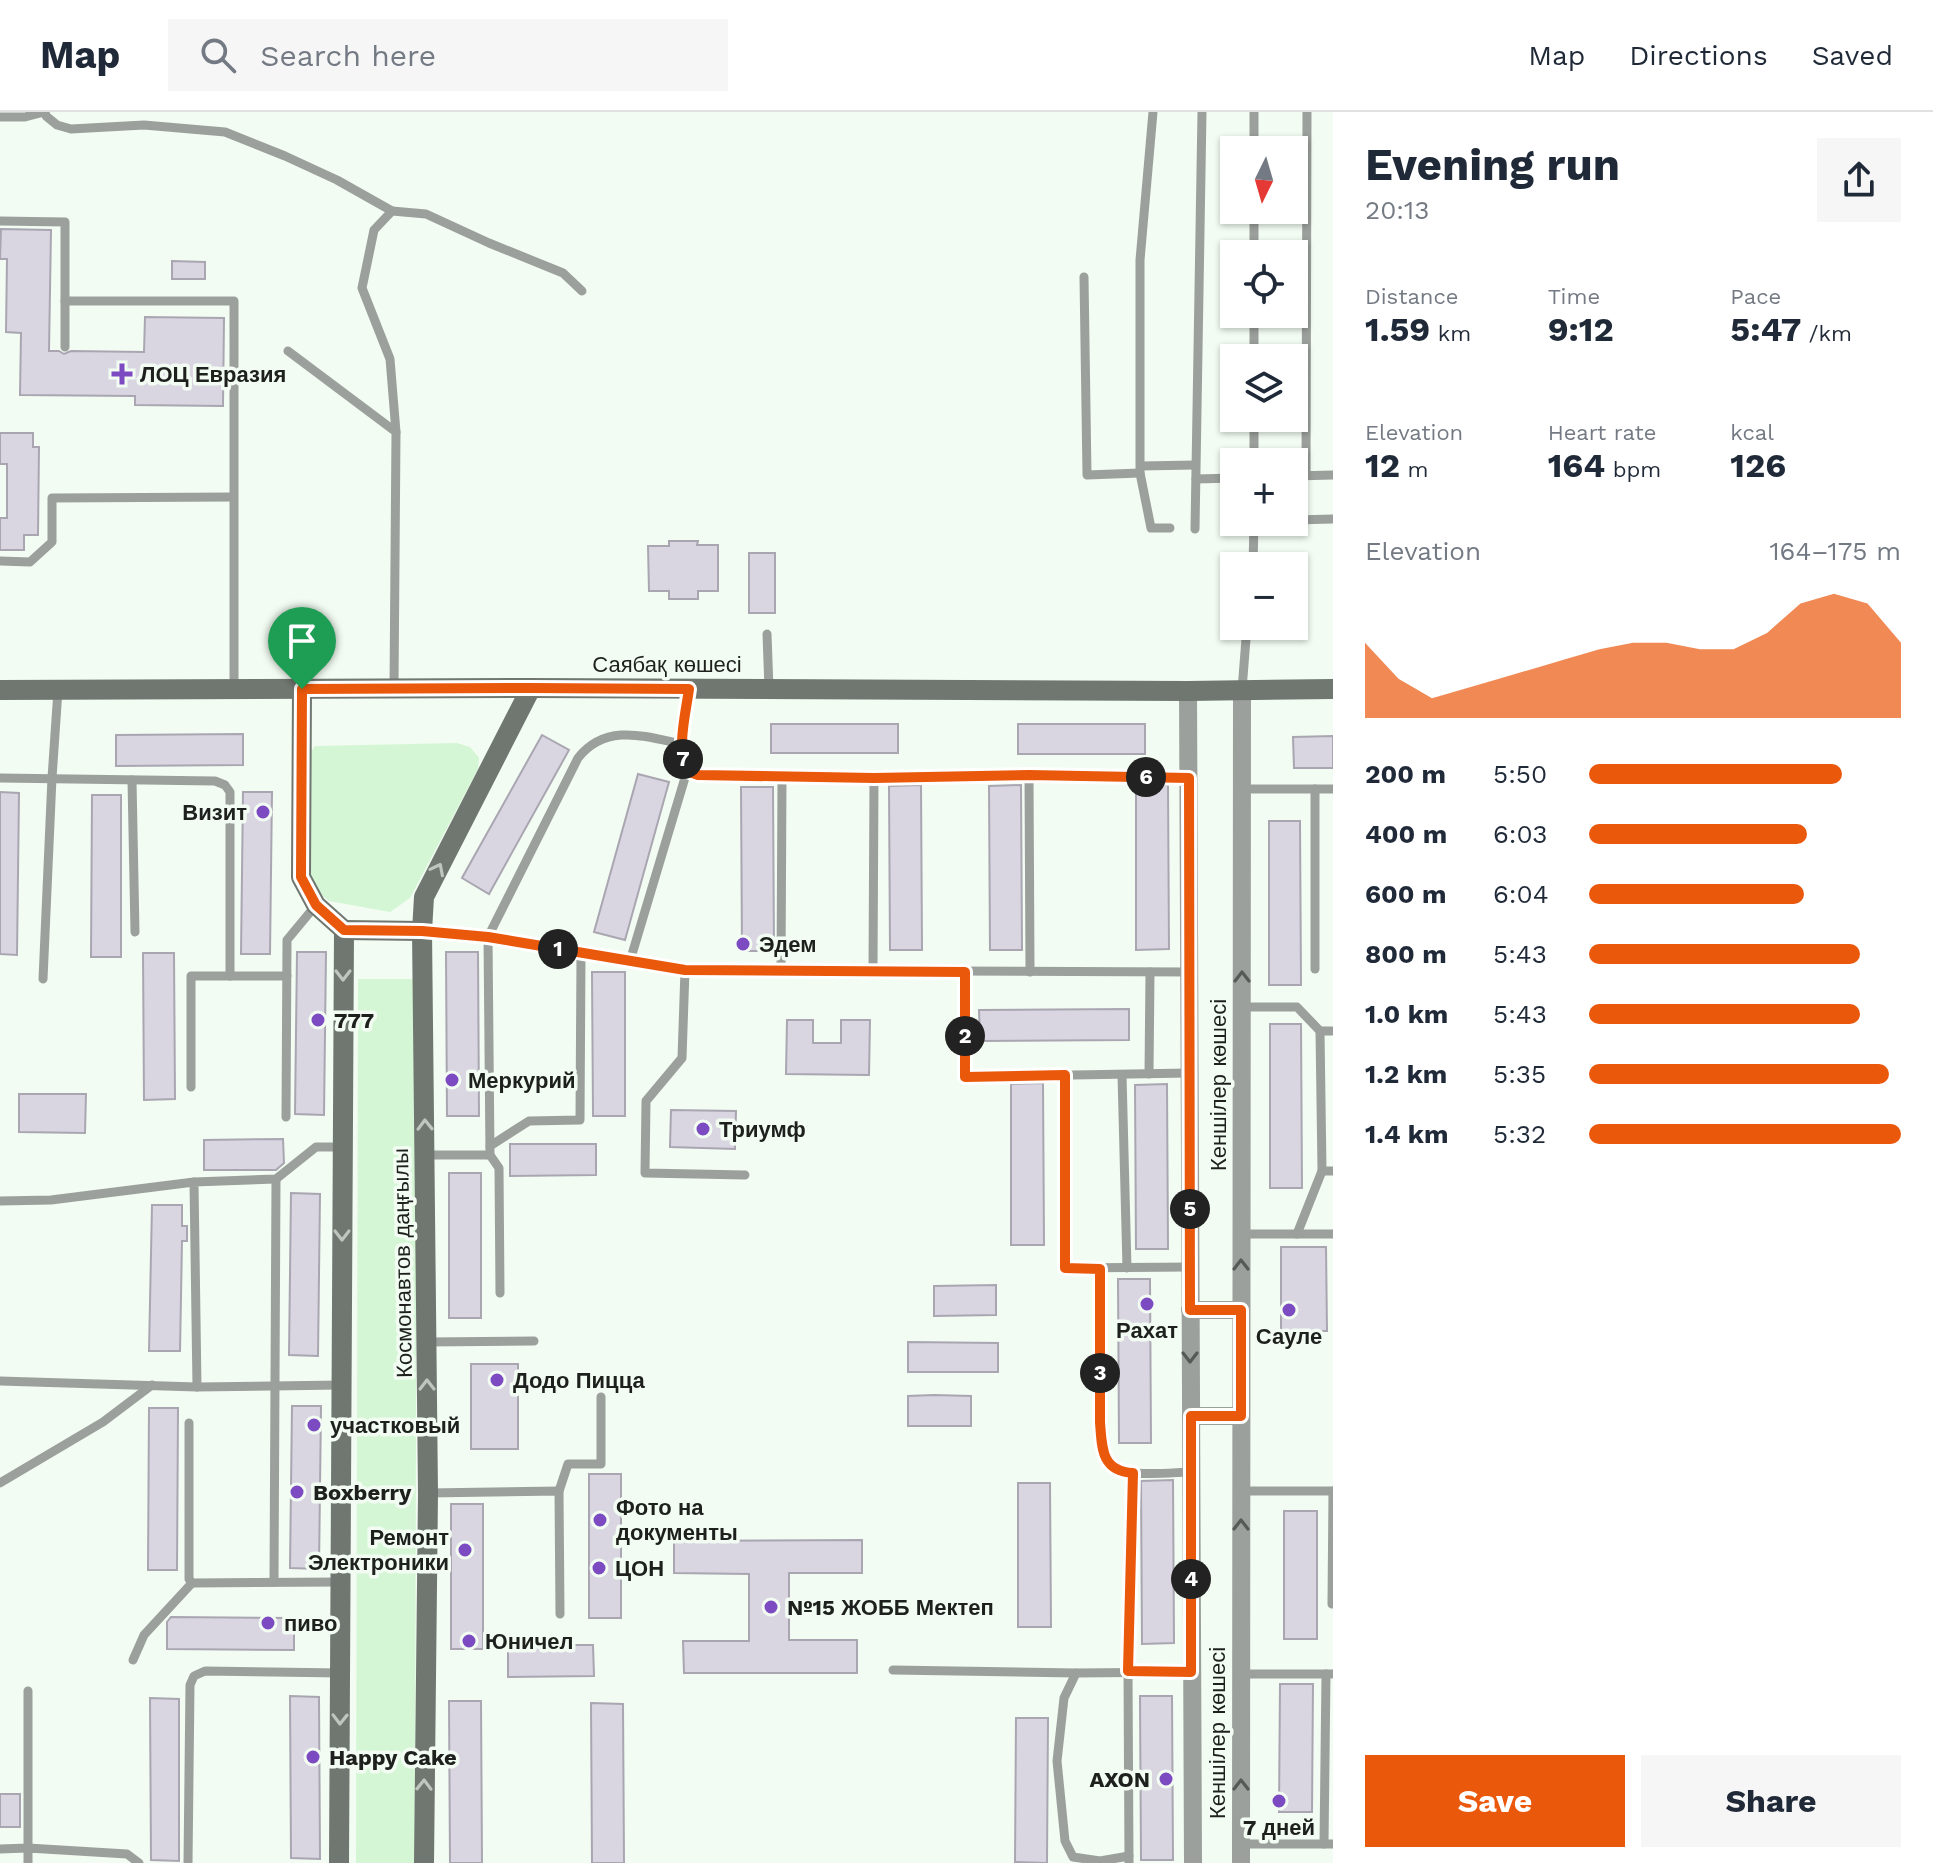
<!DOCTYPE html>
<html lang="en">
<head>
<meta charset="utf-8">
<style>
	body { margin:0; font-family:"Work Sans",sans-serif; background:#f6f6f7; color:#1f2937; height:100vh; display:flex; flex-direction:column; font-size:30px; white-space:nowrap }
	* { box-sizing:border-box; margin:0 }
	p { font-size:26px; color:#747a83 }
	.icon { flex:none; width:44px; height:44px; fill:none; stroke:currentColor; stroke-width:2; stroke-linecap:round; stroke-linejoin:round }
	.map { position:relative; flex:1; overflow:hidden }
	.panel { display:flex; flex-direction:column; background:#fff; width:600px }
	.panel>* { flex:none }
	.needle { width:52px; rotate:185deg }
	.controls { position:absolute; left:1220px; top:24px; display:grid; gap:16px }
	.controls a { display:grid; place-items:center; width:88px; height:88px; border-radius:0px; background:#fff; box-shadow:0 2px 6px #0004; font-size:40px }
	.pin { position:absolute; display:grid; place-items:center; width:68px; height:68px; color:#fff; margin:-82px -34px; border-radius:50% 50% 50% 0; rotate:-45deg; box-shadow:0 0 8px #0007 }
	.pin .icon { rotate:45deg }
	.km { position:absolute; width:40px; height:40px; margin:-20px; border-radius:50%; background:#222; color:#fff; font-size:22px; line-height:40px; text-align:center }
	.round { display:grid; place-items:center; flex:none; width:84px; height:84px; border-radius:0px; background:#f6f6f7 }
	.summary { display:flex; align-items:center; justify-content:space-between; height:136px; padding:0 32px }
	h1 { font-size:44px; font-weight:700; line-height:60px }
	.metrics { display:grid; grid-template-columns:repeat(3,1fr); gap:12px; height:136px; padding:8px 32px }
	.metrics div { display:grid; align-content:center }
	.metrics b { font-size:34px; font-weight:700 }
	.metrics small { font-size:22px; font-weight:400 }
	.metrics p { font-size:22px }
	.chart { height:224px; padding:16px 32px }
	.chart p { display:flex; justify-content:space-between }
	.chart svg { width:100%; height:144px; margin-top:8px; fill:#ea580c; opacity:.7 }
	.action { display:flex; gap:16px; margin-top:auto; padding:16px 32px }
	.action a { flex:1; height:92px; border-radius:0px; background:#ea580c; color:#fff; font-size:32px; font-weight:700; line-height:92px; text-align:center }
	.action a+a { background:#f6f6f7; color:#1f2937 }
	ul { padding:0 32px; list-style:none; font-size:26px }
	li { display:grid; grid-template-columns:128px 96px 1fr; align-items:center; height:60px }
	li i { height:20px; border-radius:10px; background:#ea580c }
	header { display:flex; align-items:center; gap:48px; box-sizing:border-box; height:112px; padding:0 40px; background:#fff; border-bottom:2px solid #e0e1e3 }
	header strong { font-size:38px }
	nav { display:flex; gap:44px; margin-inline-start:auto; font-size:28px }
	.search { width:560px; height:72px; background:#f6f6f7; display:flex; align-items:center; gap:20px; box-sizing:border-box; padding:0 28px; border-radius:0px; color:#747a83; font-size:30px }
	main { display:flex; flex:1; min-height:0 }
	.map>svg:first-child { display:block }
	.green { fill:#d5f6d5 }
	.building { fill:#d9d6e2; stroke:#a9a6b1; stroke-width:2 }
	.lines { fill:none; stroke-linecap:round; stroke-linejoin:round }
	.lane { stroke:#9ca09c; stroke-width:9 }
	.street { stroke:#9ca09c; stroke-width:18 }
	.secondary { stroke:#707670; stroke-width:20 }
	.oneway { stroke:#bec6be }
	.oneway2 { stroke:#565a56 }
	.route-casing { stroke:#fff; stroke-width:16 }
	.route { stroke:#ea580c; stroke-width:10 }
	.poi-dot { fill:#7c4ac1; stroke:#f2fcf2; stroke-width:3 }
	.labels { text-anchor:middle; stroke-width:7; stroke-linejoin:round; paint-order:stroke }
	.poi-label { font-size:22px; font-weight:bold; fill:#1d201d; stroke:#f2fcf2; text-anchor:start }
	.street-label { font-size:22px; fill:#1d201d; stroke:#f2fcf2 }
</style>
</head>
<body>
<header>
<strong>Map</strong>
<div class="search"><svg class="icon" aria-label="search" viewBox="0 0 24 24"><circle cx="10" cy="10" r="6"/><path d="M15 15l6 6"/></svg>Search here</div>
<nav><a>Map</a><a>Directions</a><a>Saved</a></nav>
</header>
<main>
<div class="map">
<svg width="1333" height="1751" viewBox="0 0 1333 1751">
	<rect width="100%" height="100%" fill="#f2fcf2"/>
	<g class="green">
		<polygon points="457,631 470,635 479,646 478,657 410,786 390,800 329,789 314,776 309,759 307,645 315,634"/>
		<polygon points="358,867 417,867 415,1751 356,1751"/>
	</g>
	<g class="building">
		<polygon points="1,117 51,118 49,239 59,239 64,242 71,239 144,240 145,205 224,206 223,294 135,293 135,284 20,283 21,221 6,220 7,147 0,147"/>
		<polygon points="172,149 205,150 205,167 172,167"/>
		<polygon points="0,321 33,321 33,335 39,335 38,423 24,423 24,438 0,438 0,406 7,406 7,352 0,352"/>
		<polygon points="669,429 698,429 697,433 718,433 718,479 698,479 698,487 669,487 669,479 649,479 648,434 669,434"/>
		<rect x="749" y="441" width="26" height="60"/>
		<rect x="771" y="612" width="127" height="29"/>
		<rect x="1018" y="612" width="127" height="30"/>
		<polygon points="243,622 243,653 116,654 116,623"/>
		<polygon points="542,623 569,638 489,782 462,766"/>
		<polygon points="1333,624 1333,656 1294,656 1293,625"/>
		<polygon points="638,662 669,670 625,828 594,820"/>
		<polygon points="921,673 922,838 890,838 889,674"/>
		<polygon points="1021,673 1022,838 990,838 989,674"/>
		<polygon points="1136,673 1168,673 1169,837 1136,838"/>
		<polygon points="741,675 773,675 774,839 742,839"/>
		<polygon points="0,680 19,681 17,843 0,842"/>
		<polygon points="243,680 272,680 270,842 241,842"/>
		<polygon points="92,683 121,683 121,845 91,845"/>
		<polygon points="1269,709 1300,709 1301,873 1269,873"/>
		<polygon points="297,840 326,840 324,1003 295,1002"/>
		<polygon points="446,840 478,840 479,1004 447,1004"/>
		<polygon points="143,841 174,841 175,987 144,988"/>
		<polygon points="592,860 625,860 625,1004 593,1004"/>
		<polygon points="1129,897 1129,928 980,929 979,898"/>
		<polygon points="787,908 813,908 813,931 841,931 841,908 870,908 869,963 786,962"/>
		<polygon points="1270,912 1301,912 1302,1076 1270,1076"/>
		<polygon points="1043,971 1044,1133 1011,1133 1011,972"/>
		<polygon points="1167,972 1168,1137 1136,1137 1135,973"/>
		<polygon points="19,982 86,982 85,1021 19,1020"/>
		<polygon points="671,998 736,999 735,1037 670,1035"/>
		<polygon points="283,1027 284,1051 276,1058 204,1058 204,1028"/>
		<polygon points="510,1032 596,1032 596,1063 510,1064"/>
		<rect x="449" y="1061" width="32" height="145"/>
		<polygon points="291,1081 320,1082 318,1244 289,1243"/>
		<polygon points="152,1093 182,1093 182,1114 187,1114 187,1129 182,1129 180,1239 149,1239"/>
		<polygon points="1281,1135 1326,1135 1327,1219 1281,1219"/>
		<polygon points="1118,1167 1150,1167 1151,1331 1119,1331"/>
		<polygon points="996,1173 996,1203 934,1204 934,1174"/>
		<polygon points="908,1230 998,1231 998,1260 908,1260"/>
		<rect x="471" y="1252" width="47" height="85"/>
		<polygon points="934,1283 971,1284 971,1314 908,1314 908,1284"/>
		<polygon points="292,1294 321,1294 319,1457 290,1456"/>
		<polygon points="149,1296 178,1296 177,1458 148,1458"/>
		<rect x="589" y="1362" width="32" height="144"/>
		<polygon points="1173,1368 1174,1531 1142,1532 1141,1369"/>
		<polygon points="1018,1371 1050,1371 1051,1515 1018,1515"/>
		<rect x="451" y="1392" width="32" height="145"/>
		<rect x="1284" y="1399" width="33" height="128"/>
		<polygon points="862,1428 862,1461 789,1461 789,1528 857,1528 857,1561 684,1561 683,1529 749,1529 749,1462 674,1461 674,1429"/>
		<polygon points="171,1505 294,1506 294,1538 167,1537 167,1510"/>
		<polygon points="508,1533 593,1533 594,1564 508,1565"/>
		<polygon points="1280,1572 1313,1572 1312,1700 1279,1700"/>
		<polygon points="290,1584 319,1585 320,1747 291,1746"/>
		<polygon points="1140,1584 1172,1584 1173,1748 1141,1748"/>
		<polygon points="150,1586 179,1587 179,1749 151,1748"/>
		<polygon points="449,1589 481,1589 482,1751 450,1751"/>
		<polygon points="591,1591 623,1592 624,1751 592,1751"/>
		<polygon points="1016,1606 1048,1606 1047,1751 1015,1750"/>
		<rect x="0" y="1682" width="20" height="33"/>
	</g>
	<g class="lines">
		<g class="lane">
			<polyline points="45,0 46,4 57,13 71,17 144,13 225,20 285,44 337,68 392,99"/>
			<polyline points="1153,0 1140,148 1140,361 1151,416 1170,416"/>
			<polyline points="0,5 25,5 44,0"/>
			<polyline points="1254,38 1254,0"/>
			<polyline points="0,109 65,110 65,235"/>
			<polyline points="1254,142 1254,98"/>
			<polyline points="1084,165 1087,363 1140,361"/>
			<polyline points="65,189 234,189 234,578"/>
			<polyline points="288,239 396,320 394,576"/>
			<polyline points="1254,246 1254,202"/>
			<polyline points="396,320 390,247 362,176 374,118 392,99 426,102 489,131 563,161 582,179"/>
			<polyline points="1254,350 1254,306"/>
			<polyline points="1141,354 1195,353"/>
			<polyline points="1294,364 1333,363"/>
			<polyline points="1306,364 1307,0"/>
			<polyline points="1196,367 1234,366"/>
			<polyline points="1294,408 1333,407"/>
			<polyline points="1195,417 1202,0"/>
			<polyline points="0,449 30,450 52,430 52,386 233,385"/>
			<polyline points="1253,454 1254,410"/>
			<polyline points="767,522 769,577"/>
			<path d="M689,577C686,599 676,639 687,659L698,663L874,666L1029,663L1189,666"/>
			<polyline points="1242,578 1247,514"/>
			<polyline points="1029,663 1030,860"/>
			<polyline points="0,666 215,669 225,673 230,680 230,864"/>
			<polyline points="132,668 135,820"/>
			<polyline points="1242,677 1333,677"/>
			<polyline points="1315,677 1315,857"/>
			<polyline points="422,819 488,825 685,858 1189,860"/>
			<polyline points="630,849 687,659"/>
			<polyline points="685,858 682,946 646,989 645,1061 745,1063"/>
			<polyline points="781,859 782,665"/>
			<polyline points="873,859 874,666"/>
			<polyline points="965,860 965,965 1189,961"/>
			<polyline points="43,867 52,666 58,578"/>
			<polyline points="1242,895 1297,895 1320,919"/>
			<polyline points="1333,919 1320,919 1322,1059 1333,1059"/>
			<polyline points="1149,962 1150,860"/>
			<polyline points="1065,963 1065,1156 1190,1155"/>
			<polyline points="1122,963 1127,1156"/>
			<polyline points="191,975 191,864 287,864"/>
			<polyline points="286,1005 287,828 316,793"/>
			<polyline points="490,1034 529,1009 580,1008 581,841"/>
			<polyline points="425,1043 490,1043"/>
			<polyline points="0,1089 51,1088 194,1070"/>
			<polyline points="1241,1122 1333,1122"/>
			<polyline points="1297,1122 1322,1059"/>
			<path d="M1100,1157V1310C1101,1323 1101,1337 1106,1348C1117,1368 1171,1360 1191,1360"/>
			<path d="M500,1181L499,1056L490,1043L488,825L578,646C606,611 644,624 682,632"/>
			<polyline points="427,1230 534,1229"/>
			<polyline points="0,1269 197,1275 342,1273"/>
			<polyline points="197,1275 194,1070 276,1067 316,1035 343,1035"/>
			<polyline points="189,1311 189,1467 192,1471 341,1470"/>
			<polyline points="0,1371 103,1310 152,1273"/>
			<polyline points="559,1379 568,1352 601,1352 601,1285"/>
			<polyline points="1241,1379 1333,1379"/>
			<polyline points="428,1381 559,1379 560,1502"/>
			<polyline points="274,1470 276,1067"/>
			<polyline points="1332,1492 1333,1379"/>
			<polyline points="133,1548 144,1523 192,1471"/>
			<polyline points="893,1558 1076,1561 1191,1560"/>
			<polyline points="1076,1561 1064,1586 1057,1649 1065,1729 1073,1745 1100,1749 1129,1744"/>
			<polyline points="1241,1562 1333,1562"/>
			<polyline points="1241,1732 1333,1732"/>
			<polyline points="1324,1732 1326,1562"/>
			<polyline points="0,1737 28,1736 28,1579"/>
			<polyline points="28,1751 28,1736 127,1742 139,1751"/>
			<polyline points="188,1751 190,1573 194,1564 205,1559 341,1561"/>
			<polyline points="1129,1751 1128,1559 1133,1361"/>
		</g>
		<g class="street">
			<polyline points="1188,579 1193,1751"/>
			<polyline points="1190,1198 1241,1198"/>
			<polyline points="1191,1304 1241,1304"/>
			<polyline points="1241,1751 1242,578"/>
		</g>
		<g class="secondary">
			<polyline points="302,577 301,765 316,793 344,818 339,1751"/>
			<polyline points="0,578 531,576 1188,579 1333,577"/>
			<polyline points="344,818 422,819"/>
			<polyline points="424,1751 428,1381 422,819 424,785 531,576"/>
		</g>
	</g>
	<defs><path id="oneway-chevron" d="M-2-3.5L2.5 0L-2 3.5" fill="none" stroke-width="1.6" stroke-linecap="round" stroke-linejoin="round" transform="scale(2)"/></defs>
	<g class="oneway">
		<use href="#oneway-chevron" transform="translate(438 757) rotate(-63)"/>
		<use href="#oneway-chevron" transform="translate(343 863) rotate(90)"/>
		<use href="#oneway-chevron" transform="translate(425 1013) rotate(-91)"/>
		<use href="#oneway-chevron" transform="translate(342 1123) rotate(90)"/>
		<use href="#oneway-chevron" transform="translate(427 1273) rotate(-90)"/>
		<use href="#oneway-chevron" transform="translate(340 1607) rotate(91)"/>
		<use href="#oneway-chevron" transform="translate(424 1673) rotate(-89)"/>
	</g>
	<g class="oneway2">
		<use href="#oneway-chevron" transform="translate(1242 865) rotate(-90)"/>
		<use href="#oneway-chevron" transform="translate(1241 1153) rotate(-90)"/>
		<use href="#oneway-chevron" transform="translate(1190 1245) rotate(90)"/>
		<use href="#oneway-chevron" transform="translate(1241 1413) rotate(-90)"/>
		<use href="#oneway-chevron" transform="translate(1241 1673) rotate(-90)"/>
	</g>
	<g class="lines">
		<g class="route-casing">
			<path id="route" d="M531,576L689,577C686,600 676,638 687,659L698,663L874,666L1029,663L1189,666L1190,1198H1241V1304H1191V1560L1128,1559L1133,1361C1101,1359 1102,1336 1100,1310V1157L1065,1156V963L965,965V860L685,858L488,825L422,819L344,818L316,793L301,765L302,577Z"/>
		</g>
		<use href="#route" class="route"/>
	</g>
	<g class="poi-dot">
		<path d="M118 250h8v8h8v8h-8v8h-8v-8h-8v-8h8z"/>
		<circle cx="263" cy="700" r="8"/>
		<circle cx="743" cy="832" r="8"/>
		<circle cx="318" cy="908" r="8"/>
		<circle cx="452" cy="968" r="8"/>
		<circle cx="703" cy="1017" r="8"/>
		<circle cx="1147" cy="1192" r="8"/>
		<circle cx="1289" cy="1198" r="8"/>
		<circle cx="497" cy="1268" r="8"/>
		<circle cx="314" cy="1313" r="8"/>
		<circle cx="297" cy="1380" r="8"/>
		<circle cx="600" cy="1408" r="8"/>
		<circle cx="465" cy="1438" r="8"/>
		<circle cx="599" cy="1456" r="8"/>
		<circle cx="771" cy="1495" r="8"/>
		<circle cx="268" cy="1511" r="8"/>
		<circle cx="469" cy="1529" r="8"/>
		<circle cx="313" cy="1645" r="8"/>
		<circle cx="1166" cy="1667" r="8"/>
		<circle cx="1279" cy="1689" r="8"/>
	</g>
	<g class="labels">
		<g class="poi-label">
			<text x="140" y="270">ЛОЦ Евразия</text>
			<text x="247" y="708" text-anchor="end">Визит</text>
			<text x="759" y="840">Эдем</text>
			<text x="334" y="916">777</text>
			<text x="468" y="976">Меркурий</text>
			<text x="719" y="1025">Триумф</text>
			<text x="1147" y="1226" text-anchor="middle">Рахат</text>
			<text x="1289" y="1232" text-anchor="middle">Сауле</text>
			<text x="513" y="1276">Додо Пицца</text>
			<text x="330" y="1321">участковый</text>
			<text x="313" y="1388">Boxberry</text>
			<text x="616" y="1403">Фото на<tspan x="616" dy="25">документы</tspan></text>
			<text x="449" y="1433" text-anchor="end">Ремонт<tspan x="449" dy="25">Электроники</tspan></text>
			<text x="615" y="1464">ЦОН</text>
			<text x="787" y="1503">№15 ЖОББ Мектеп</text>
			<text x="284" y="1519">пиво</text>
			<text x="485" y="1537">Юничел</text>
			<text x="329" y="1653">Happy Cake</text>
			<text x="1150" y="1675" text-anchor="end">AXON</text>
			<text x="1279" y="1723" text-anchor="middle">7 дней</text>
		</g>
		<g class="street-label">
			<text x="667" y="560">Саябақ көшесі</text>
			<text transform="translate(1218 973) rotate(-90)" y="8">Кеншілер көшесі</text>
			<text transform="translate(402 1151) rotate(-91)" y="8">Космонавтов даңғылы</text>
			<text transform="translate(1217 1621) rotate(-90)" y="8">Кеншілер көшесі</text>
		</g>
	</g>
</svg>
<div class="controls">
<a><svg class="needle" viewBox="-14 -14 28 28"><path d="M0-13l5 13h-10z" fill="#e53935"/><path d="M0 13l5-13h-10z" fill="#747a83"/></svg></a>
<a><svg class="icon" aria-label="locate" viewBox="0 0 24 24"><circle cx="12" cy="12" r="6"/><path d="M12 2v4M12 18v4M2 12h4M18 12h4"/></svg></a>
<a><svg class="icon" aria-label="layers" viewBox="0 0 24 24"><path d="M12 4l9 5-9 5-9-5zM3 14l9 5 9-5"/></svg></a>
<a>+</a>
<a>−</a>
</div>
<div class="pin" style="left:302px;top:577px;background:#1e9e55"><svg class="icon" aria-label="arrive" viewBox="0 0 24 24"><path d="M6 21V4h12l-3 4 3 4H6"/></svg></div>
<b class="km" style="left:558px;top:837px">1</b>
<b class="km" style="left:965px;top:924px">2</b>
<b class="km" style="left:1100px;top:1261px">3</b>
<b class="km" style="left:1191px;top:1467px">4</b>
<b class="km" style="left:1190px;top:1097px">5</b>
<b class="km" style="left:1146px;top:665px">6</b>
<b class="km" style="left:683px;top:647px">7</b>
</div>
<section class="panel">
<div class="summary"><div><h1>Evening run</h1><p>20:13</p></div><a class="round"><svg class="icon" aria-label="share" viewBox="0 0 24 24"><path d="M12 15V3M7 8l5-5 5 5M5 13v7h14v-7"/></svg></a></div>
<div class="metrics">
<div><p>Distance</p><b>1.59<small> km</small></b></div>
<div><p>Time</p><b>9:12</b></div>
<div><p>Pace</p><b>5:47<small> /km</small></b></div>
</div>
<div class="metrics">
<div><p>Elevation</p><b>12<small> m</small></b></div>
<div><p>Heart rate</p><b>164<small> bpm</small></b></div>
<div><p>kcal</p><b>126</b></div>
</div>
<div class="chart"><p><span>Elevation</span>164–175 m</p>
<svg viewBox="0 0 160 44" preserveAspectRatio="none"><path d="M0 44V21L10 32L20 38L30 35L40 32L50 29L60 26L70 23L80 21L90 21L100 23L110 23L120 18L130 9L140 6L150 9L160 21V44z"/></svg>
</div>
<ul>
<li><b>200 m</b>5:50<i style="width:81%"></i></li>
<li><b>400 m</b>6:03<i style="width:70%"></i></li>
<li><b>600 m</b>6:04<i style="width:69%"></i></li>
<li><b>800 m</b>5:43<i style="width:87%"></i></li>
<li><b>1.0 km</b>5:43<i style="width:87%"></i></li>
<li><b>1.2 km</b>5:35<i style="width:96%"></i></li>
<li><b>1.4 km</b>5:32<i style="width:100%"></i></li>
</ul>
<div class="action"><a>Save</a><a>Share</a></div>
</section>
</main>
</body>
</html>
